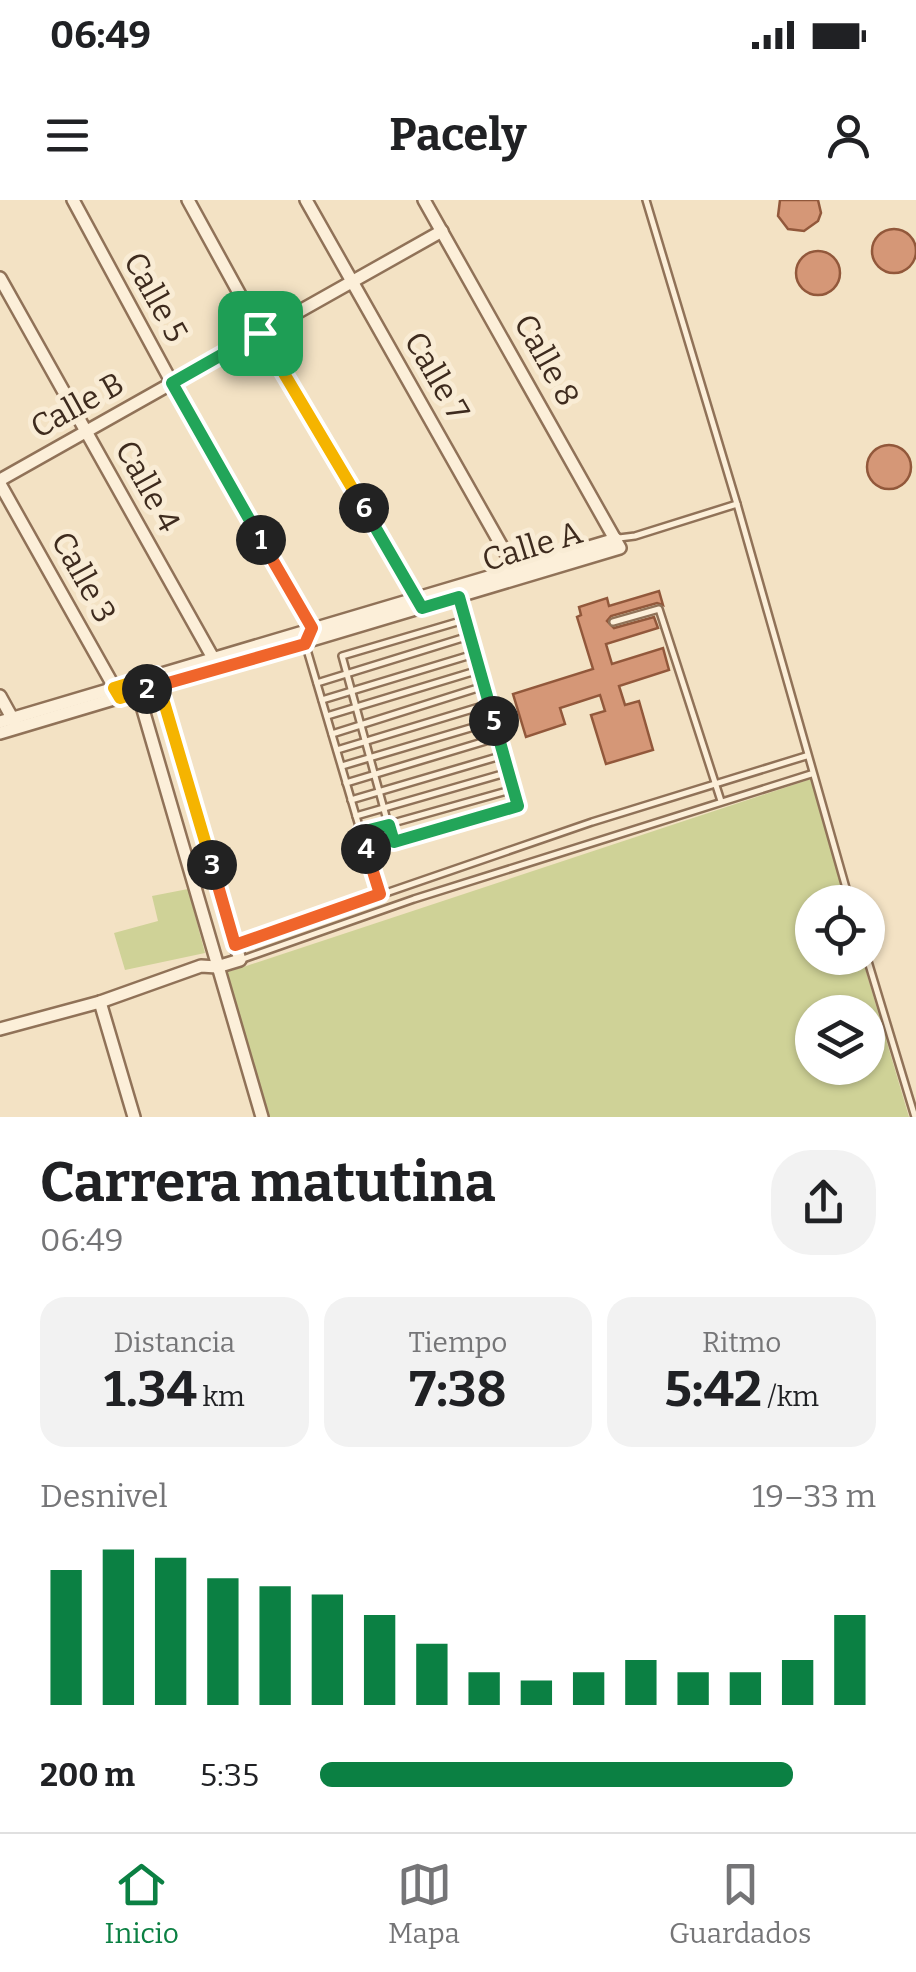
<!DOCTYPE html>
<html lang="es">
<head>
<meta charset="utf-8">
<style>
	body { margin:0; font-family:Bitter,serif; background:#f2f2f2; color:#202124; height:100vh; display:flex; flex-direction:column; font-size:38px; white-space:nowrap }
	* { box-sizing:border-box; margin:0 }
	p { font-size:32px; color:#757577 }
	.icon { flex:none; width:55px; height:55px; fill:none; stroke:currentColor; stroke-width:2; stroke-linecap:round; stroke-linejoin:round }
	.map { position:relative; height:917px; overflow:hidden }
	.panel { display:flex; flex-direction:column; background:#fff; flex:1 }
	.panel>* { flex:none }
	.buttons { position:absolute; left:795px; top:685px; display:grid; gap:20px }
	.buttons a { display:grid; place-items:center; width:90px; height:90px; border-radius:50%; background:#fff; box-shadow:0 2px 8px #0004; font-size:50px }
	.pin { position:absolute; display:grid; place-items:center; width:85px; height:85px; color:#fff; margin:-42px; border-radius:20px; box-shadow:0 5px 15px #0006 }
	.km { position:absolute; width:50px; height:50px; margin:-25px; border-radius:50%; background:#222; color:#fff; font-size:28px; line-height:50px; text-align:center }
	.round { display:grid; place-items:center; flex:none; width:105px; height:105px; border-radius:40px; background:#f2f2f2 }
	.headline { display:flex; align-items:center; justify-content:space-between; height:170px; padding:0 40px }
	h1 { font-size:55px; font-weight:700; line-height:75px }
	.metrics { display:grid; grid-template-columns:repeat(3,1fr); gap:15px; height:170px; padding:10px 40px }
	.metrics div { display:grid; align-content:center; border-radius:25px; background:#f2f2f2; text-align:center }
	.metrics b { font-size:50px; font-weight:700 }
	.metrics small { font-size:28px; font-weight:400 }
	.metrics p { font-size:28px }
	.chart { height:280px; padding:20px 40px }
	.chart p { display:flex; justify-content:space-between }
	.chart svg { width:100%; height:180px; margin-top:10px; stroke:#0b8043; stroke-width:6 }
	ul { padding:0 40px; list-style:none; font-size:32px }
	li { display:grid; grid-template-columns:160px 120px 1fr; align-items:center; height:75px }
	li i { height:25px; border-radius:12px; background:#0b8043 }
	.status { display:flex; justify-content:space-between; align-items:center; height:70px; padding:0 50px; background:#fff; direction:ltr }
	.status svg { height:28px; fill:currentColor }
	header { display:flex; justify-content:space-between; align-items:center; height:130px; padding:0 40px; background:#fff; font-size:45px; font-weight:700 }
	.menu { display:flex; justify-content:space-around; align-items:center; height:140px; border-top:2px solid #e0e0e0; background:#fff; font-size:28px; color:#757577 }
	.menu a { display:grid; justify-items:center; gap:5px }
	.menu .current { color:#0b8043 }
	.map>svg:first-child { display:block }
	.green { fill:#cfd297; fill-rule:evenodd }
	.building { fill:#d59777; stroke:#92583b; stroke-width:2.5 }
	.lines { fill:none; stroke-linecap:round; stroke-linejoin:round }
	.service-casing { stroke:#907258; stroke-width:10 }
	.minor-casing { stroke:#907258; stroke-width:16 }
	.service { stroke:#fcefd9; stroke-width:5 }
	.minor { stroke:#fcefd9; stroke-width:11 }
	.split-1-casing { stroke:#fff; stroke-width:20 }
	.split-2-casing { stroke:#fff; stroke-width:20 }
	.split-3-casing { stroke:#fff; stroke-width:20 }
	.split-4-casing { stroke:#fff; stroke-width:20 }
	.split-5-casing { stroke:#fff; stroke-width:20 }
	.split-6-casing { stroke:#fff; stroke-width:20 }
	.split-7-casing { stroke:#fff; stroke-width:20 }
	.split-1 { stroke:#22a559; stroke-width:12 }
	.split-2 { stroke:#f0652b; stroke-width:12 }
	.split-3 { stroke:#f5b400; stroke-width:12 }
	.split-4 { stroke:#f0652b; stroke-width:12 }
	.split-5 { stroke:#22a559; stroke-width:12 }
	.split-6 { stroke:#22a559; stroke-width:12 }
	.split-7 { stroke:#f5b400; stroke-width:12 }
	.labels { text-anchor:middle; stroke-width:10; stroke-linejoin:round; paint-order:stroke }
	.street-label { font-size:32px; fill:#3e2b1e; stroke:#f9ecd5 }
</style>
</head>
<body>
<div class="status"><b>06:49</b><svg viewBox="0 0 49 12"><path d="M0 12V9h3v3zM5 12V6h3v6zM10 12V3h3v9zM15 12V0h3v12zM26 1h20v11H26zM47 4h2v5h-2z"/></svg></div>
<header><svg class="icon" aria-label="menu" viewBox="0 0 24 24"><path d="M4 6h16M4 12h16M4 18h16"/></svg>Pacely<svg class="icon" aria-label="person" viewBox="0 0 24 24"><circle cx="12" cy="8" r="4"/><path d="M4 21q1-7 8-7t8 7"/></svg></header>
<div class="map">
<svg width="916" height="917" viewBox="0 0 916 917">
	<rect width="100%" height="100%" fill="#f3e2c4"/>
	<g class="green">
		<path d="M811,579L846,702H812V758H862L909,917H268L225,773ZM812,812H868V868H812Z"/>
		<polygon points="188,689 205,753 125,770 114,733 158,721 152,696"/>
	</g>
	<g class="building">
		<polygon points="780,0 818,0 821,13 818,21 804,31 788,29 778,16"/>
		<circle cx="894" cy="51" r="22"/>
		<circle cx="818" cy="73" r="22"/>
		<circle cx="889" cy="267" r="22"/>
		<polygon points="659,391 663,405 657,403 611,416 607,421 614,428 654,417 658,428 606,444 612,464 663,448 669,470 619,486 625,505 639,501 653,550 606,564 591,515 605,511 600,495 560,508 565,524 526,537 513,494 593,469 577,417 581,415 579,407 607,398 609,406"/>
	</g>
	<g class="lines">
		<g class="service-casing">
			<g id="service">
				<polyline points="646,0 737,304 850,702"/>
				<polyline points="619,338 635,336 737,304"/>
				<polyline points="459,399 518,606 393,642 342,456 464,420"/>
				<polyline points="613,422 659,409 721,601"/>
				<polyline points="305,443 379,694"/>
				<polyline points="317,483 469,436"/>
				<polyline points="322,500 474,454"/>
				<polyline points="327,516 479,470"/>
				<polyline points="332,534 484,486"/>
				<polyline points="337,550 489,504"/>
				<polyline points="342,566 494,521"/>
				<polyline points="346,583 499,537"/>
				<polyline points="351,600 504,555"/>
				<polyline points="356,616 509,572"/>
				<polyline points="361,632 514,589"/>
				<polyline points="235,745 592,622 806,556"/>
				<polyline points="867,758 915,917"/>
				<polyline points="243,759 414,699 811,574"/>
			</g>
		</g>
		<g class="minor-casing">
			<g id="minor">
				<polyline points="73,0 172,183 312,429 310,433"/>
				<polyline points="188,0 261,133 420,405"/>
				<polyline points="306,0 518,375"/>
				<polyline points="0,78 217,465"/>
				<polyline points="0,280 442,31"/>
				<polyline points="0,284 118,494"/>
				<polyline points="137,489 262,917"/>
				<polyline points="0,496 16,525"/>
				<polyline points="0,522 616,339"/>
				<polyline points="0,533 620,348 424,0"/>
				<polyline points="100,802 134,917"/>
				<polyline points="0,829 100,802 201,766 217,767 240,760 158,482"/>
			</g>
		</g>
		<use href="#service" class="service"/>
		<use href="#minor" class="minor"/>
	</g>
	<g class="lines">
		<g class="split-1-casing">
			<polyline id="split-1" points="260,133 172,183 261,340"/>
		</g>
		<g class="split-2-casing">
			<polyline id="split-2" points="147,489 305,444 312,428 261,340"/>
		</g>
		<g class="split-3-casing">
			<polyline id="split-3" points="147,489 120,498 114,488 156,475 212,665"/>
		</g>
		<g class="split-4-casing">
			<polyline id="split-4" points="212,665 235,745 380,694 366,649"/>
		</g>
		<g class="split-5-casing">
			<polyline id="split-5" points="366,649 361,632 389,625 394,642 518,606 494,521"/>
		</g>
		<g class="split-6-casing">
			<polyline id="split-6" points="364,308 422,408 459,397 494,521"/>
		</g>
		<g class="split-7-casing">
			<polyline id="split-7" points="260,133 364,308"/>
		</g>
		<use href="#split-1" class="split-1"/>
		<use href="#split-2" class="split-2"/>
		<use href="#split-3" class="split-3"/>
		<use href="#split-4" class="split-4"/>
		<use href="#split-5" class="split-5"/>
		<use href="#split-6" class="split-6"/>
		<use href="#split-7" class="split-7"/>
	</g>
	<g class="labels">
		<g class="street-label">
			<text transform="translate(156 97) rotate(61)" y="11">Calle 5</text>
			<text transform="translate(547 160) rotate(61)" y="11">Calle 8</text>
			<text transform="translate(437 176) rotate(60)" y="11">Calle 7</text>
			<text transform="translate(77 205) rotate(-29)" y="11">Calle B</text>
			<text transform="translate(148 286) rotate(61)" y="11">Calle 4</text>
			<text transform="translate(532 346) rotate(-17)" y="11">Calle A</text>
			<text transform="translate(84 377) rotate(61)" y="11">Calle 3</text>
		</g>
	</g>
</svg>
<div class="buttons">
<a><svg class="icon" aria-label="locate" viewBox="0 0 24 24"><circle cx="12" cy="12" r="6"/><path d="M12 2v4M12 18v4M2 12h4M18 12h4"/></svg></a>
<a><svg class="icon" aria-label="layers" viewBox="0 0 24 24"><path d="M12 4l9 5-9 5-9-5zM3 14l9 5 9-5"/></svg></a>
</div>
<div class="pin" style="left:260px;top:133px;background:#1e9e55"><svg class="icon" aria-label="arrive" viewBox="0 0 24 24"><path d="M6 21V4h12l-3 4 3 4H6"/></svg></div>
<b class="km" style="left:261px;top:340px">1</b>
<b class="km" style="left:147px;top:489px">2</b>
<b class="km" style="left:212px;top:665px">3</b>
<b class="km" style="left:366px;top:649px">4</b>
<b class="km" style="left:494px;top:521px">5</b>
<b class="km" style="left:364px;top:308px">6</b>
</div>
<section class="panel">
<div class="headline"><div><h1>Carrera matutina</h1><p>06:49</p></div><a class="round"><svg class="icon" aria-label="share" viewBox="0 0 24 24"><path d="M12 15V3M7 8l5-5 5 5M5 13v7h14v-7"/></svg></a></div>
<div class="metrics">
<div><p>Distancia</p><b>1.34<small> km</small></b></div>
<div><p>Tiempo</p><b>7:38</b></div>
<div><p>Ritmo</p><b>5:42<small> /km</small></b></div>
</div>
<div class="chart"><p><span>Desnivel</span>19–33 m</p>
<svg viewBox="0 0 160 44" preserveAspectRatio="none"><path d="M5 44V11M15 44V6M25 44V8M35 44V13M45 44V15M55 44V17M65 44V22M75 44V29M85 44V36M95 44V38M105 44V36M115 44V33M125 44V36M135 44V36M145 44V33M155 44V22"/></svg>
</div>
<ul>
<li><b>200 m</b>5:35<i style="width:85%"></i></li>
</ul>
</section>
<nav class="menu">
<a class="current"><svg class="icon" aria-label="home" viewBox="0 0 24 24"><path d="M3 11l9-7 9 7M6 9v11h12V9"/></svg>Inicio</a>
<a><svg class="icon" aria-label="map" viewBox="0 0 24 24"><path d="M3 6l6-2 6 2 6-2v14l-6 2-6-2-6 2zM9 4v14M15 6v14"/></svg>Mapa</a>
<a><svg class="icon" aria-label="saved" viewBox="0 0 24 24"><path d="M7 4h10v16l-5-4-5 4z"/></svg>Guardados</a>
</nav>
</body>
</html>
